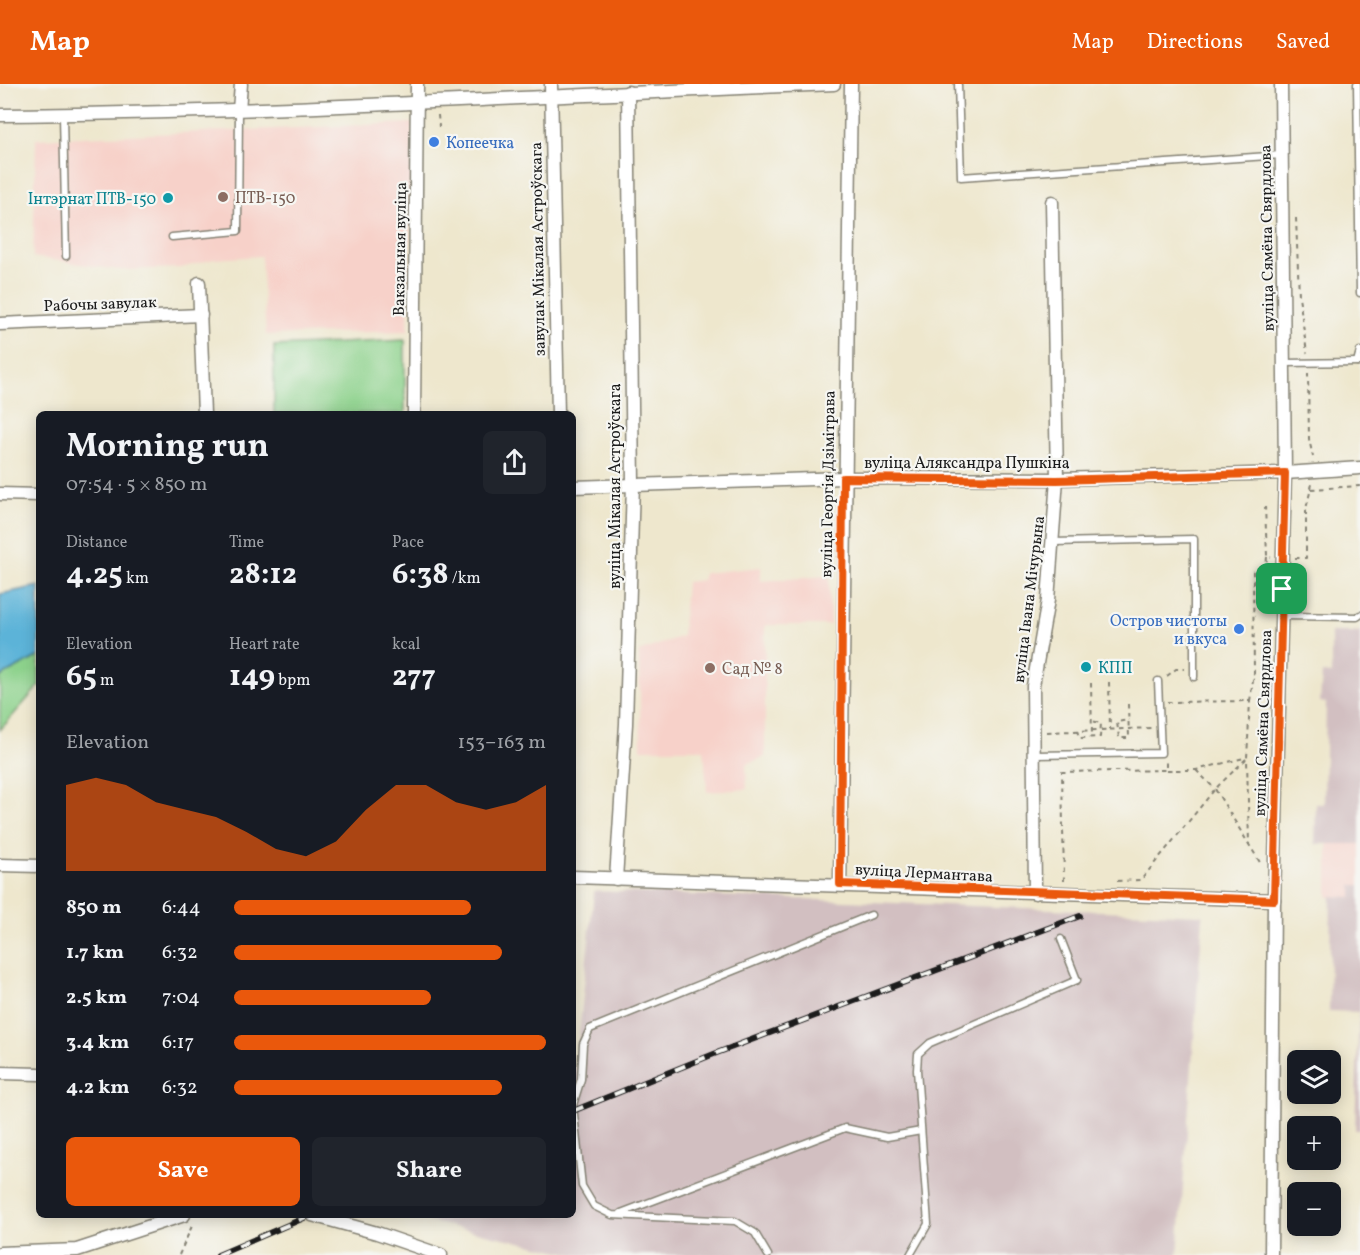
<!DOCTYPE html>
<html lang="en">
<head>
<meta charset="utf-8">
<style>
	body { margin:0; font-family:Vollkorn,serif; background:#20242c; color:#f1f3f6; height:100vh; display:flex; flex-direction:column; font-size:22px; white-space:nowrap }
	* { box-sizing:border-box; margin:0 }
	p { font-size:20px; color:#9ea1a6 }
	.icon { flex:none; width:33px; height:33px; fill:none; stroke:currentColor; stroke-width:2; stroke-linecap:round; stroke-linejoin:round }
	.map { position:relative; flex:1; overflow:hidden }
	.sheet { position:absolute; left:36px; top:327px; width:540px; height:807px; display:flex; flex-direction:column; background:#171b24; border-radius:9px; box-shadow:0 3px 15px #0003 }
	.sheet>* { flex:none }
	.fabs { position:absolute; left:1287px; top:966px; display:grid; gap:12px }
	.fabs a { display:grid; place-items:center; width:54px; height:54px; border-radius:9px; background:#171b24; box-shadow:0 3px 15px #0003; font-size:30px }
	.pin { position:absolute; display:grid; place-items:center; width:51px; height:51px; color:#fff; margin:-26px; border-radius:12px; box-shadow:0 3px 9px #0006 }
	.round { display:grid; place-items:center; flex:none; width:63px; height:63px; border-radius:9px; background:#20242c }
	.summary { display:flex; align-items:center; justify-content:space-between; height:102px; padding:0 30px }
	h1 { font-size:33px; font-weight:700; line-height:45px }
	.stats { display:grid; grid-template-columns:repeat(3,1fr); gap:9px; height:102px; padding:6px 30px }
	.stats div { display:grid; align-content:center }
	.stats b { font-size:30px; font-weight:700 }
	.stats small { font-size:16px; font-weight:400 }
	.stats p { font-size:16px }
	.chart { height:168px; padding:12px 30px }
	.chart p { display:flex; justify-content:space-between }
	.chart svg { width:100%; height:108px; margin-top:6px; fill:#ea580c; opacity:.7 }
	.primary-button { display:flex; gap:12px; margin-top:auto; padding:12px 30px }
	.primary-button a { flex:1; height:69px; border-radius:9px; background:#ea580c; color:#fff; font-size:24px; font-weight:700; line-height:69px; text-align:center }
	.primary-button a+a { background:#20242c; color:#f1f3f6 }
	ul { padding:0 30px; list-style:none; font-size:20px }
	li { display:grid; grid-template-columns:96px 72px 1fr; align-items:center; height:45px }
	li i { height:15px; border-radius:8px; background:#ea580c }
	header { display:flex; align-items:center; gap:36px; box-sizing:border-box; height:84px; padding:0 30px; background:#ea580c; color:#fff }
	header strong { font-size:28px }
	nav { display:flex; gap:33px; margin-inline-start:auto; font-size:21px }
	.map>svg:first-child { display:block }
	.built { fill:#f7d1c9 }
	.industrial { fill:#d2bfc1 }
	.green { fill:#8dd28c; stroke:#547754; stroke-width:1.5 }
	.water { fill:#5bb3d8; stroke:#3c687a; stroke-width:1.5 }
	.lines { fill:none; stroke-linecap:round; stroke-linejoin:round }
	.service-casing { stroke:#858274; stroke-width:9 }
	.minor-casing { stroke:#858274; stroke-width:15 }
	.path { stroke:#858274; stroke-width:2; stroke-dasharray:4.5 4.5; stroke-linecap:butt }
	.service { stroke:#fff; stroke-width:6 }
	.minor { stroke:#fff; stroke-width:12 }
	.rail-casing { stroke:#1c1c1c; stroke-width:6 }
	.rail { stroke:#f6f6f2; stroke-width:4; stroke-dasharray:11; stroke-linecap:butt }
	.route-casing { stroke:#fff; stroke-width:12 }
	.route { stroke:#ea580c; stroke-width:8 }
	.shop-dot { fill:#3f7fe0; stroke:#f6f6f2; stroke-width:2 }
	.education-dot { fill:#8d6e63; stroke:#f6f6f2; stroke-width:2 }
	.culture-dot { fill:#0f9aa8; stroke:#f6f6f2; stroke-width:2 }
	.labels { text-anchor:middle; stroke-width:4.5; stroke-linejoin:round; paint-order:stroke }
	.shop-label { font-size:16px; fill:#366cbe; stroke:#f6f6f2; text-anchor:start }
	.education-label { font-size:16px; fill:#785e54; stroke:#f6f6f2; text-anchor:start }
	.culture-label { font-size:16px; fill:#0d838f; stroke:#f6f6f2; text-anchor:end }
	.street-label { font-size:16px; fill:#1c1c1c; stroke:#f6f6f2 }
</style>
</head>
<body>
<header>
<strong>Map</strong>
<nav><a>Map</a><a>Directions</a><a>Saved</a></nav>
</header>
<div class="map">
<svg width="1360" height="1171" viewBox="0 0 1360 1171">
	<rect width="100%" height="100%" fill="#f6f6f2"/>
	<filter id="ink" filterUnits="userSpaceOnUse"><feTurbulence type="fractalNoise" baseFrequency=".0167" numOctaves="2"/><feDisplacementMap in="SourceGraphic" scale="12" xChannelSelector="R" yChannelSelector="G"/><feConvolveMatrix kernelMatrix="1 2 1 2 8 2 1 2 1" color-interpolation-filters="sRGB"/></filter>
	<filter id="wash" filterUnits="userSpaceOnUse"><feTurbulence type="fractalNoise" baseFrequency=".008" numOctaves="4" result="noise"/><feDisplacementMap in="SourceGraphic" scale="24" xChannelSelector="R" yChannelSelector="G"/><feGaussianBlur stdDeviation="1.35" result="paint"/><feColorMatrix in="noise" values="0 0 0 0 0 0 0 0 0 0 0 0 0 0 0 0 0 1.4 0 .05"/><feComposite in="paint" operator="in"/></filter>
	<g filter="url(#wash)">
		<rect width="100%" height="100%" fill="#eee7cd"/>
		<g class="built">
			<polygon points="413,39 408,247 266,251 261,172 214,175 181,184 120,186 33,173 36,55"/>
			<polygon points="761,483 761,497 829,492 830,541 765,541 765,673 746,680 747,705 707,708 704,665 641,665 639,568 682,552 686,498 702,496 704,489"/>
			<polygon points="1328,760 1360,760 1360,801 1352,801 1352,813 1328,813"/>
		</g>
		<g class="industrial">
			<polygon points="1331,548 1360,548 1360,760 1315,760 1316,720 1324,720 1326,619 1320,618 1322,589 1331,590"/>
			<polygon points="1352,801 1360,801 1360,1046 1355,1046 1359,928 1329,927 1331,812 1352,813"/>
			<polygon points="594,807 1203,831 1178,1171 577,1171 428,1137 427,1131 573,1131 573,1007"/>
		</g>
		<g class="green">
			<polygon points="405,256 405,330 274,330 274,262"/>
			<polygon points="39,572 39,602 0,646 0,593"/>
		</g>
		<polygon class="water" points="39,502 39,572 0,593 0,510"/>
	</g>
	<g filter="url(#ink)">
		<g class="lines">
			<g class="service-casing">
				<g id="service">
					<polyline points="958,0 961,93 1282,71"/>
					<polyline points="1357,0 1360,209"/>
					<polyline points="63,31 66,172"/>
					<polyline points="172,153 238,147 239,26"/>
					<polyline points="1357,278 1360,267"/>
					<polyline points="1284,279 1360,278"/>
					<polyline points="1053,458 1194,455 1194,593"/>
					<polyline points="1282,532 1357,533 1360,531"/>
					<polyline points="1035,671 1161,669 1158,597"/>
					<polyline points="621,1129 845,1044 887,1053 921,1047"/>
					<polyline points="768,1171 755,1149 735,1137 612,1131 594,1122 582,1102 573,1021 581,995 583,960 590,945 871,831"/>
					<polyline points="910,1171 928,1140 917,986 918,970 930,959 1077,896 1061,855"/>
				</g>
			</g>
			<g class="minor-casing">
				<g id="minor">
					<polyline points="551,0 558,330"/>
					<polyline points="239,26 241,0"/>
					<path d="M0,31C279,29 556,11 834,0"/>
					<polyline points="199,199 204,330"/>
					<polyline points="0,240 201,231"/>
					<polyline points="414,330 417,0"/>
					<polyline points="573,403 843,394 1057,395 1285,389 1360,384"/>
					<polyline points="0,410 39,411"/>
					<polyline points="0,781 39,782"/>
					<polyline points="573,793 1274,816"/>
					<polyline points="616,795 626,640 633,399 628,8"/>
					<polyline points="840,800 851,0"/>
					<polyline points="1035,809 1033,602 1048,516 1057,395 1052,118"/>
					<polyline points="0,989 39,990"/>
					<polyline points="312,1131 377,1149 441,1171"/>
					<polyline points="0,1169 77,1166 184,1131"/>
					<polyline points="1271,1171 1274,816 1285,389 1281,0"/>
				</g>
			</g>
			<g class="path">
				<polyline points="438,31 439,43"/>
				<polyline points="1296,134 1299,212 1307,269"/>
				<polyline points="1308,289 1309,355 1313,373"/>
				<polyline points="1311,405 1360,402"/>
				<polyline points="1265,422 1267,472"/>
				<polyline points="1295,474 1306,474 1306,425 1312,400"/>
				<polyline points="1167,592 1176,585 1185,585"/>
				<polyline points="1109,598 1110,645"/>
				<polyline points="1091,599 1092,654"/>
				<polyline points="1250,617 1254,589 1253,486 1266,486 1267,472 1271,473"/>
				<polyline points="1167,618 1250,617 1247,674 1249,761"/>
				<polyline points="1128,620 1129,654 1119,654 1117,638 1129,636"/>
				<polyline points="1078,646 1080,654 1100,653 1101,639 1091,637"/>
				<polyline points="1047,648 1152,644"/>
				<polyline points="1167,686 1196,686 1244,674"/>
				<polyline points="1196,686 1215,705 1261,780"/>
				<polyline points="1064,797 1062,688 1166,686 1166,677"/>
				<polyline points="1117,797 1141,796 1215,705 1247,674"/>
				<polyline points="179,1171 192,1142"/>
			</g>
			<use href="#service" class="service"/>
			<use href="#minor" class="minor"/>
			<g class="rail-casing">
				<g id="rail">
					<polyline points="573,1027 714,970 1080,832"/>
					<polyline points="218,1171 311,1131"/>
				</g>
			</g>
			<use href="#rail" class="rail"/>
		</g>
	</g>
	<g class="lines" filter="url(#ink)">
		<g class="route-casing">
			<polygon id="route" points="1285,389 1274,816 840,800 843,394 1057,396"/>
		</g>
		<use href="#route" class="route"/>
	</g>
	<g class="shop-dot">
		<circle cx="434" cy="58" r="6"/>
		<circle cx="1239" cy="545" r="6"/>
	</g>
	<g class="education-dot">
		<circle cx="223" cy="113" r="6"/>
		<circle cx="710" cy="584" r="6"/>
	</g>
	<g class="culture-dot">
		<circle cx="168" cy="114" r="6"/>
		<circle cx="1086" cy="583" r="6"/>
	</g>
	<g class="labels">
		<g class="shop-label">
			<text x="446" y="64">Копеечка</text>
			<text x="1227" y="542" text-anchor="end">Остров чистоты<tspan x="1227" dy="18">и вкуса</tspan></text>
		</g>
		<g class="education-label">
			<text x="235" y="119">ПТВ-150</text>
			<text x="722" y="590">Сад № 8</text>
		</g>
		<g class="culture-label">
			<text x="156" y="120">Інтэрнат ПТВ-150</text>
			<text x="1098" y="589" text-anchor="start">КПП</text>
		</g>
		<g class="street-label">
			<text transform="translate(1266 154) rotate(-91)" y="6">вуліца Сямёна Свярдлова</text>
			<text transform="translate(399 165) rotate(-89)" y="6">Вакзальная вуліца</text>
			<text transform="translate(537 165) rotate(-91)" y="6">завулак Мікалая Астроўскага</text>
			<text transform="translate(100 219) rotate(-2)" y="6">Рабочы завулак</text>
			<text x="967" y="384">вуліца Аляксандра Пушкіна</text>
			<text transform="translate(827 400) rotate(-89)" y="6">вуліца Георгія Дзімітрава</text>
			<text transform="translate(614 402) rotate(-90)" y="6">вуліца Мікалая Астроўскага</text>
			<text transform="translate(1028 515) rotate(-83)" y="6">вуліца Івана Мічурына</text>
			<text transform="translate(1262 639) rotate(-88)" y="6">вуліца Сямёна Свярдлова</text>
			<text transform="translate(924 788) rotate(3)" y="6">вуліца Лермантава</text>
		</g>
	</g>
</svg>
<div class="fabs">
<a><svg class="icon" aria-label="layers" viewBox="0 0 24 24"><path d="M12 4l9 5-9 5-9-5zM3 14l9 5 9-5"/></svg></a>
<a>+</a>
<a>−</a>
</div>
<div class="pin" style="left:1282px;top:505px;background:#1e9e55"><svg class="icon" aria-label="arrive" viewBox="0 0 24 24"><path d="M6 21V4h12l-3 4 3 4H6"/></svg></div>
<section class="sheet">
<div class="summary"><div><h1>Morning run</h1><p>07:54 · 5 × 850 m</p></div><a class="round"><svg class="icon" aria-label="share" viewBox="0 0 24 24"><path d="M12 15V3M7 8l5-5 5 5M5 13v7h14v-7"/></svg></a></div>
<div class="stats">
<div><p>Distance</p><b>4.25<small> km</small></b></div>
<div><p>Time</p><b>28:12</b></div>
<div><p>Pace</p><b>6:38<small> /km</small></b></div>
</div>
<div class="stats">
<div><p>Elevation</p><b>65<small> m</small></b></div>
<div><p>Heart rate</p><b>149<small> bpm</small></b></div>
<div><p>kcal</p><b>277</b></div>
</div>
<div class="chart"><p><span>Elevation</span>153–163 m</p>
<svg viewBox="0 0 160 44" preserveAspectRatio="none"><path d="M0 44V9L10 6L20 9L30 16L40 19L50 22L60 28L70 35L80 38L90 32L100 19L110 9L120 9L130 16L140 19L150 16L160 9V44z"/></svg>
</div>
<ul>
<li><b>850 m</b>6:44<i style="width:76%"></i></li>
<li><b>1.7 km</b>6:32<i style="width:86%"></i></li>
<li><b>2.5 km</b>7:04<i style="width:63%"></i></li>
<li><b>3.4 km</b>6:17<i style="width:100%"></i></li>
<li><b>4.2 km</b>6:32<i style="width:86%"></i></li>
</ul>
<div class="primary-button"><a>Save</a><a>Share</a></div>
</section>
</div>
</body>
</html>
